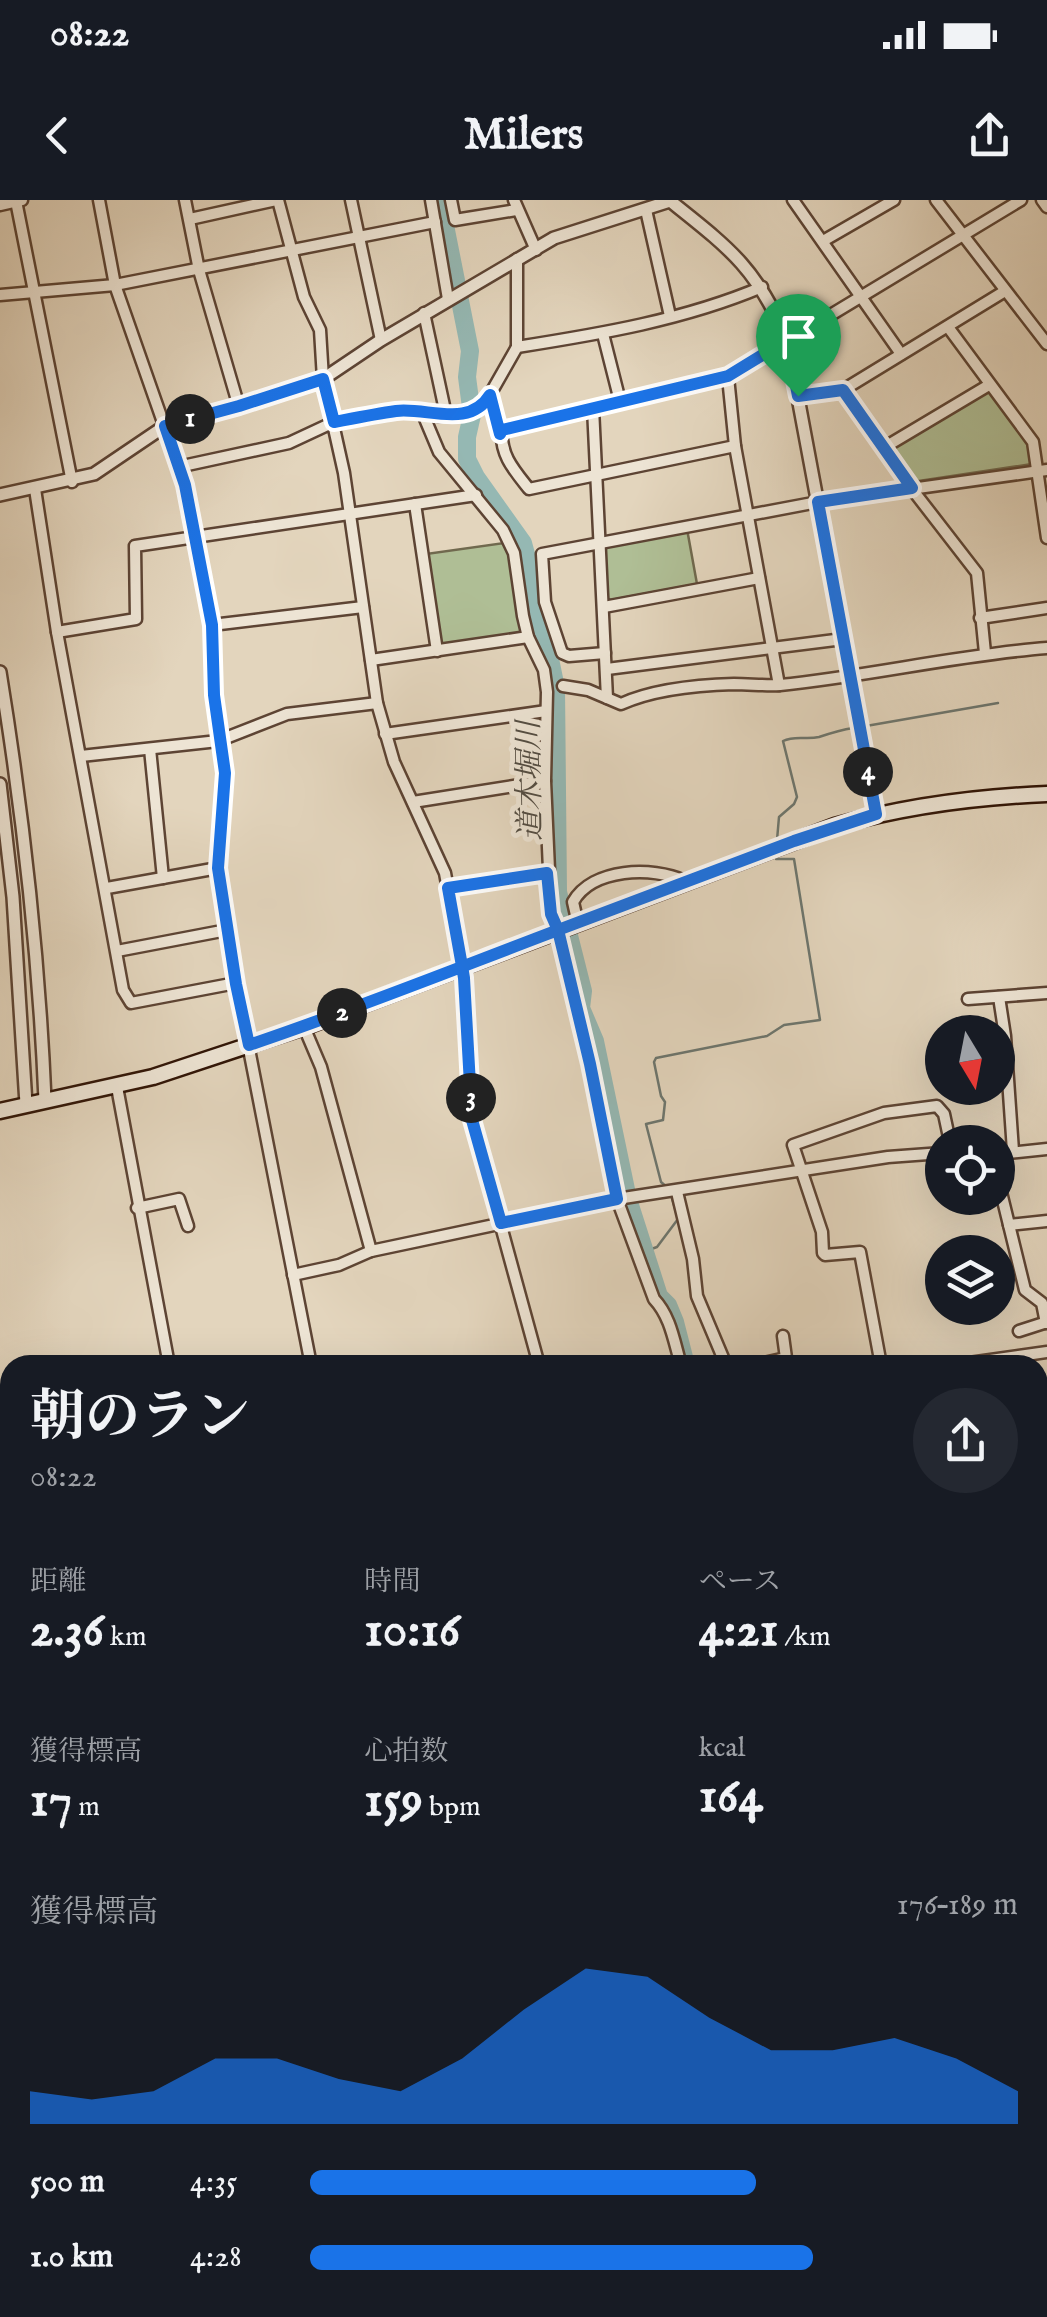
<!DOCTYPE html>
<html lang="ja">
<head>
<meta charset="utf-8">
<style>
	body { margin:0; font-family:"IM FELL English","Noto Serif JP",serif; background:#242831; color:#f1f3f6; height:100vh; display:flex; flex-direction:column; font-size:38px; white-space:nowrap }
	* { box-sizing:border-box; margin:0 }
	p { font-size:32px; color:#9ea1a6 }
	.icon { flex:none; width:55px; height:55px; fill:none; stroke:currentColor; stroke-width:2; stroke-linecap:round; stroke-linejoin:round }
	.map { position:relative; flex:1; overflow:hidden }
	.details { position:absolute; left:0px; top:1155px; width:1048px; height:962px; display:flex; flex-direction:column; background:#171b24; border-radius:30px 30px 0 0; box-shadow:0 10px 40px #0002 }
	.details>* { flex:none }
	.needle { width:65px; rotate:170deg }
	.fabs { position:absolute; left:925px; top:815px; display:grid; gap:20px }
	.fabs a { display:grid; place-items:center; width:90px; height:90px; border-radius:50%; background:#171b24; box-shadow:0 10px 40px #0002; font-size:50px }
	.pin { position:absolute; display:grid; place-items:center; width:85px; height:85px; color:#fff; margin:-102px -42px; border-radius:50% 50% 50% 0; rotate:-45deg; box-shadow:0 0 10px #0007 }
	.pin .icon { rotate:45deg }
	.km { position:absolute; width:50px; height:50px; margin:-25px; border-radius:50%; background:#222; color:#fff; font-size:28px; line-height:50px; text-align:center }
	.round { display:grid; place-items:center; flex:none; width:105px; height:105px; border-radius:52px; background:#242831 }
	.summary { display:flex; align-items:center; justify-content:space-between; height:170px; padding:0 30px }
	h1 { font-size:55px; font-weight:700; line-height:75px }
	.metrics { display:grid; grid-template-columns:repeat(3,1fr); gap:15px; height:170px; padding:10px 30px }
	.metrics div { display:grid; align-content:center }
	.metrics b { font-size:50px; font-weight:700 }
	.metrics small { font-size:28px; font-weight:400 }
	.metrics p { font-size:28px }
	.chart { height:280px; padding:20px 30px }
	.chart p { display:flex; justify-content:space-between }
	.chart svg { width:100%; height:180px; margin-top:10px; fill:#1a73e8; opacity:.7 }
	ul { padding:0 30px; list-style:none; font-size:32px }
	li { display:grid; grid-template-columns:160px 120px 1fr; align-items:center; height:75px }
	li i { height:25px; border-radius:12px; background:#1a73e8 }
	.status { display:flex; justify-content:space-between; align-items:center; height:70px; padding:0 50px; background:#171b24; direction:ltr }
	.status svg { height:28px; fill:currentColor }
	header { display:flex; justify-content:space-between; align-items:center; height:130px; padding:0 30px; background:#171b24; font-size:45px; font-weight:700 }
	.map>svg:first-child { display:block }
	.green { fill:#afbe95; stroke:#70694e; stroke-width:2.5 }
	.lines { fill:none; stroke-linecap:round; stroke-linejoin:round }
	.stream { stroke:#6d766e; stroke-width:2.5 }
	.river { stroke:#95b8b3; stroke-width:18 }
	.minor-casing { stroke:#5d4434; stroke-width:15 }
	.tertiary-casing { stroke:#5d4434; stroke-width:16 }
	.secondary-casing { stroke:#301406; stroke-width:19 }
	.primary-casing { stroke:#301406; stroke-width:20 }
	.motorway-casing { stroke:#301406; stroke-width:22 }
	.minor { stroke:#ede4d4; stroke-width:10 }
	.tertiary { stroke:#ede4d4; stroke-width:11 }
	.secondary { stroke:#ede4d4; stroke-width:14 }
	.primary { stroke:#e2ba7e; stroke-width:15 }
	.motorway { stroke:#e2ba7e; stroke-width:18 }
	.route-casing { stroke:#fff; stroke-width:20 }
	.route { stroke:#1a73e8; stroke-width:12 }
	.labels { text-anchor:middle; stroke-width:10; stroke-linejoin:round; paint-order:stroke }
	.water-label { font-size:30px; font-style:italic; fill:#534d43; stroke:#ede4d4 }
</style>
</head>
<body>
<div class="status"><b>08:22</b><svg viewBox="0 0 49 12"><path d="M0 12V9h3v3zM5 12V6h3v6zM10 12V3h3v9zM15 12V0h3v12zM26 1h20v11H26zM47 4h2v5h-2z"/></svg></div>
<header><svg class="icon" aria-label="back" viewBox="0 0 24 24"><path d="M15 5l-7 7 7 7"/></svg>Milers<svg class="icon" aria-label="share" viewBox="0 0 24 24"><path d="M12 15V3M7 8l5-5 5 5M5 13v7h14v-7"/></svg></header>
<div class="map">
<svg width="1047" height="2117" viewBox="0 0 1047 2117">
	<rect width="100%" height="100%" fill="#e3d5bd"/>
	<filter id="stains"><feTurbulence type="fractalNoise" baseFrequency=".002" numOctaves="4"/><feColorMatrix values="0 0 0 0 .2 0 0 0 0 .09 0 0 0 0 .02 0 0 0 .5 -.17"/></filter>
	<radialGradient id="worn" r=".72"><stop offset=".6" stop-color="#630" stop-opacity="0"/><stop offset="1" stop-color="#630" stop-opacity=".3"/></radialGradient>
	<g class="green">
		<polygon points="985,192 991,193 1029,245 1032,264 912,282 892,251 894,247"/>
		<polygon points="687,329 697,384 611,400 606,398 604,348 608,344"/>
		<polygon points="504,343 511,354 523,432 519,436 443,446 440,442 426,354"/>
	</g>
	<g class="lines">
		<g class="stream">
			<polyline points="866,526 998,503"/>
			<path d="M777,640L779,617L794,604L797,597L783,541C795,535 806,540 819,537C831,533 840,530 853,528"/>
			<polyline points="668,988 661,982 646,924 663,920 665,902 661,896 654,862 656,858 767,836 784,825 820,820 794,659 776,659 777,653"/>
			<polyline points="643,1052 657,1047 678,1019 671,995"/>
			<polyline points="451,2108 460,2117"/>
			<polyline points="180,2117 182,2108"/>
		</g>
		<polyline class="river" points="440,0 470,151 467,177 472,215 467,237 467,259 476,277 523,343 530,369 531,409 550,459 556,488 558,692 583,791 581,808 595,841 628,999 659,1096 668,1105 675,1122 686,1165"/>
		<g class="minor-casing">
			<g id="minor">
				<polyline points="99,0 115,85 185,285 212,425 214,495 225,573 218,668 236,783 311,1165"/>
				<polyline points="185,0 199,70 239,207"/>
				<polyline points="278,0 304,97 320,130 323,179 344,273 377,503 394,562 445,673 464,778 472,920 539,1165"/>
				<polyline points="351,0 381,140"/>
				<polyline points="431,0 448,99"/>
				<polyline points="451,0 455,20 516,10"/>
				<polyline points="514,0 536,50"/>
				<polyline points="793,0 901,154"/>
				<polyline points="936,0 1047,144"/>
				<polyline points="1042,0 1047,7"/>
				<polyline points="16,1 72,282"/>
				<polyline points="0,5 22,0"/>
				<polyline points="646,10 670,116"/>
				<polyline points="190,19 276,0"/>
				<polyline points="823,41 894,0"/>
				<polyline points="0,95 115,85 435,22"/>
				<polyline points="424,113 446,215"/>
				<polyline points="948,127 1033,242 1047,338"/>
				<polyline points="603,134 620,201"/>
				<path d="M517,147C600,134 684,120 762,87"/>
				<polyline points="728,177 735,246 779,485"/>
				<polyline points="843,190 912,289 977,373 985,453"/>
				<polyline points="490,195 500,234"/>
				<polyline points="798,196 843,190 1005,91"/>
				<polyline points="593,208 607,498"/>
				<path d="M423,214L439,252L503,330L514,353L523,416L528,437L544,470L547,492L545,581L551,714L568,770L617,999L654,1099C671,1117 674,1142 681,1165"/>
				<path d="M735,246L529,289C514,270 500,255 502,230L728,177L1021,0"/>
				<polyline points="885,247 989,185"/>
				<polyline points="178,267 289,243 334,222 401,210 439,216 472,211 484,205 517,147 517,59"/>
				<polyline points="35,289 57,432 123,790 131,803 236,783"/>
				<polyline points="415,304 437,451"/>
				<polyline points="604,407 759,378"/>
				<polyline points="980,418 1047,408"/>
				<polyline points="212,425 363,407"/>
				<polyline points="57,432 136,419 135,346 476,295"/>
				<polyline points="605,453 569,456 562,453 545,402 542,354 818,302 1047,270"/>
				<polyline points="371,460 528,437"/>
				<polyline points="607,469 843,439"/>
				<path d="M563,486L588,490L621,504C654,489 698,485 734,484C750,484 765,486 780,485C870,476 957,455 1047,448"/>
				<polyline points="385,534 546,511"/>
				<polyline points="150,549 163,678"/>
				<polyline points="81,556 218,541 287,514 377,503"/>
				<polyline points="413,602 545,581"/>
				<polyline points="107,688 218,668"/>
				<polyline points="448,688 547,673"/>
				<path d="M578,724L573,702C592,668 652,666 685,681"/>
				<polyline points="117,751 227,730"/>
				<polyline points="999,797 1005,836 1013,951"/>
				<polyline points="968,799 1047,793"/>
				<polyline points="304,827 321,867 371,1051"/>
				<polyline points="117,887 169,1165"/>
				<polyline points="1008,953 1047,949"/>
				<polyline points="1001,955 998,980 1025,1090 1042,1103 1046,1123"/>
				<polyline points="677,992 693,1059 697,1096 726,1165"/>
				<polyline points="137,1008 179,999 188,1026"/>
				<polyline points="1009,1025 1047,1021"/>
				<polyline points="293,1075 339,1065 371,1051 617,999 888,957 942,953"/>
				<polyline points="1019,1131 1047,1122"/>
				<polyline points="755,1165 786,1158 783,1136"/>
				<polyline points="881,1165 860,1052 825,1055 823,1053 822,1032 793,945 884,913 937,906 944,914 950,942"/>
				<polyline points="955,1165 1047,1152"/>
				<polyline points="1038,1199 1047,1198"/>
				<polyline points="1038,1256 1047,1255"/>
				<polyline points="0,1278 10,1291"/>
				<polyline points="1038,1283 1047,1282"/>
				<polyline points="1038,1372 1047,1421"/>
				<polyline points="0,1376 10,1374"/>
				<polyline points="1038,1454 1047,1452"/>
				<polyline points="0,1542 10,1549"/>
				<polyline points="1038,1601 1047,1595"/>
				<polyline points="1038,1838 1043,1848"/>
				<polyline points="1038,1918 1047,1915"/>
				<polyline points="0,1994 10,1993"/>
				<polyline points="0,2039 10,2039"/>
				<polyline points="0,2089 10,2089"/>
				<polyline points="68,2108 68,2117"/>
				<polyline points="349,2108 350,2117"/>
				<polyline points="410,2108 410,2117"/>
				<polyline points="611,2108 619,2117"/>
				<polyline points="716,2108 718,2117"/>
				<polyline points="140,2117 143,2108"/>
				<polyline points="232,2117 233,2108"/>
				<polyline points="253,2117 315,2108"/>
				<polyline points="494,2117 501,2111"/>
			</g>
		</g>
		<g class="tertiary-casing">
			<g id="tertiary">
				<path d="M669,0C729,48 756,67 787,139L876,614"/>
				<polyline points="0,295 94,274 165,226 239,207 323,179 381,140 554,38 670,1"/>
				<path d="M0,472C23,614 39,756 45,900"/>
				<polyline points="0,584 13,697 26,904"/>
				<polyline points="0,1669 10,1677"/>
				<polyline points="462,2108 471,2117"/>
				<polyline points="1007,2117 1047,2112"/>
			</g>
		</g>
		<g class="secondary-casing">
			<path id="secondary" d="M0,911L153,877L304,827L835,626C905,606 975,597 1047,594"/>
		</g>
		<g class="primary-casing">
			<g id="primary">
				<polyline points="1038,1695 1047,1667"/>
				<polyline points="899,2117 902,2108"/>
			</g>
		</g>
		<g class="motorway-casing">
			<g id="motorway">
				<polyline points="0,1593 10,1601"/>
				<polyline points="0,1623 10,1631"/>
				<polyline points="519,2108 528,2117"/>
				<polyline points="551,2108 560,2117"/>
			</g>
		</g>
		<use href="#minor" class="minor"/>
		<use href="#tertiary" class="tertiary"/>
		<use href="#secondary" class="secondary"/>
		<use href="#primary" class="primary"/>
		<use href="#motorway" class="motorway"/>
	</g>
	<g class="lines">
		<g class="route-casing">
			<path id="route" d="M798,196L787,140L728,176L502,230L500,234L490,195C469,229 427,207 396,211C375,214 355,218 334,222L323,179L239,206L165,226L185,285L212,425L214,495L225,573L218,668L236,784L249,845C353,810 455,769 558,730L590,864L617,999L501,1023L472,920L464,778L462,766L448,688L547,673L551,714L558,730L794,641L876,614L818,302L912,288L843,190L798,196"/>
		</g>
		<use href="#route" class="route"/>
	</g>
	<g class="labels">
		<g class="water-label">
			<text transform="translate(529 581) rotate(-91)" y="10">道木堀川</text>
		</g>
	</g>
	<rect width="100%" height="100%" filter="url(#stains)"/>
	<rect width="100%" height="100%" fill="url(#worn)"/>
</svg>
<div class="fabs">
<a><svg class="needle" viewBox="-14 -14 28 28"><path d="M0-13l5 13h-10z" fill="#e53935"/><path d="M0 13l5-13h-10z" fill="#9ea1a6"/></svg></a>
<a><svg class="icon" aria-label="locate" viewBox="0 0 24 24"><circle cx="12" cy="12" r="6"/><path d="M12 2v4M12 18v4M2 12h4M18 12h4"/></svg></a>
<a><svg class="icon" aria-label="layers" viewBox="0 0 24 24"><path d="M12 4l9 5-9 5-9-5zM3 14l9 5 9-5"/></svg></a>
</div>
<div class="pin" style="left:798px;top:196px;background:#1e9e55"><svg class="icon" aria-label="arrive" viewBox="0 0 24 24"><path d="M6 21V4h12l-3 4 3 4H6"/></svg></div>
<b class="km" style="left:190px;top:219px">1</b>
<b class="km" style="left:342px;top:813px">2</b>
<b class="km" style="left:471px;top:898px">3</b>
<b class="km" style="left:868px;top:572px">4</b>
<section class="details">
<div class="summary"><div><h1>朝のラン</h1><p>08:22</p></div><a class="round"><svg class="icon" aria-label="share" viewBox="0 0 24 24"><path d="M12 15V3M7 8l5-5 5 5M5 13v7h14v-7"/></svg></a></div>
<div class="metrics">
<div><p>距離</p><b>2.36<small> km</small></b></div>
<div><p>時間</p><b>10:16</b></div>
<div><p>ペース</p><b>4:21<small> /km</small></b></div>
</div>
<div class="metrics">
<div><p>獲得標高</p><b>17<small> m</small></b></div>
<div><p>心拍数</p><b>159<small> bpm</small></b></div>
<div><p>kcal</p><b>164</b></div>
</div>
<div class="chart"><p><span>獲得標高</span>176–189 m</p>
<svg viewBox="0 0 160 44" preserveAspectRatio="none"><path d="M0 44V36L10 38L20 36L30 28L40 28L50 33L60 36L70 28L80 16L90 6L100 8L110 18L120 26L130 26L140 23L150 28L160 36V44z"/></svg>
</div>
<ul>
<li><b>500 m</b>4:35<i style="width:63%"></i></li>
<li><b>1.0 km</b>4:28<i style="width:71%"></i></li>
</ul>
</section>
</div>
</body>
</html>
